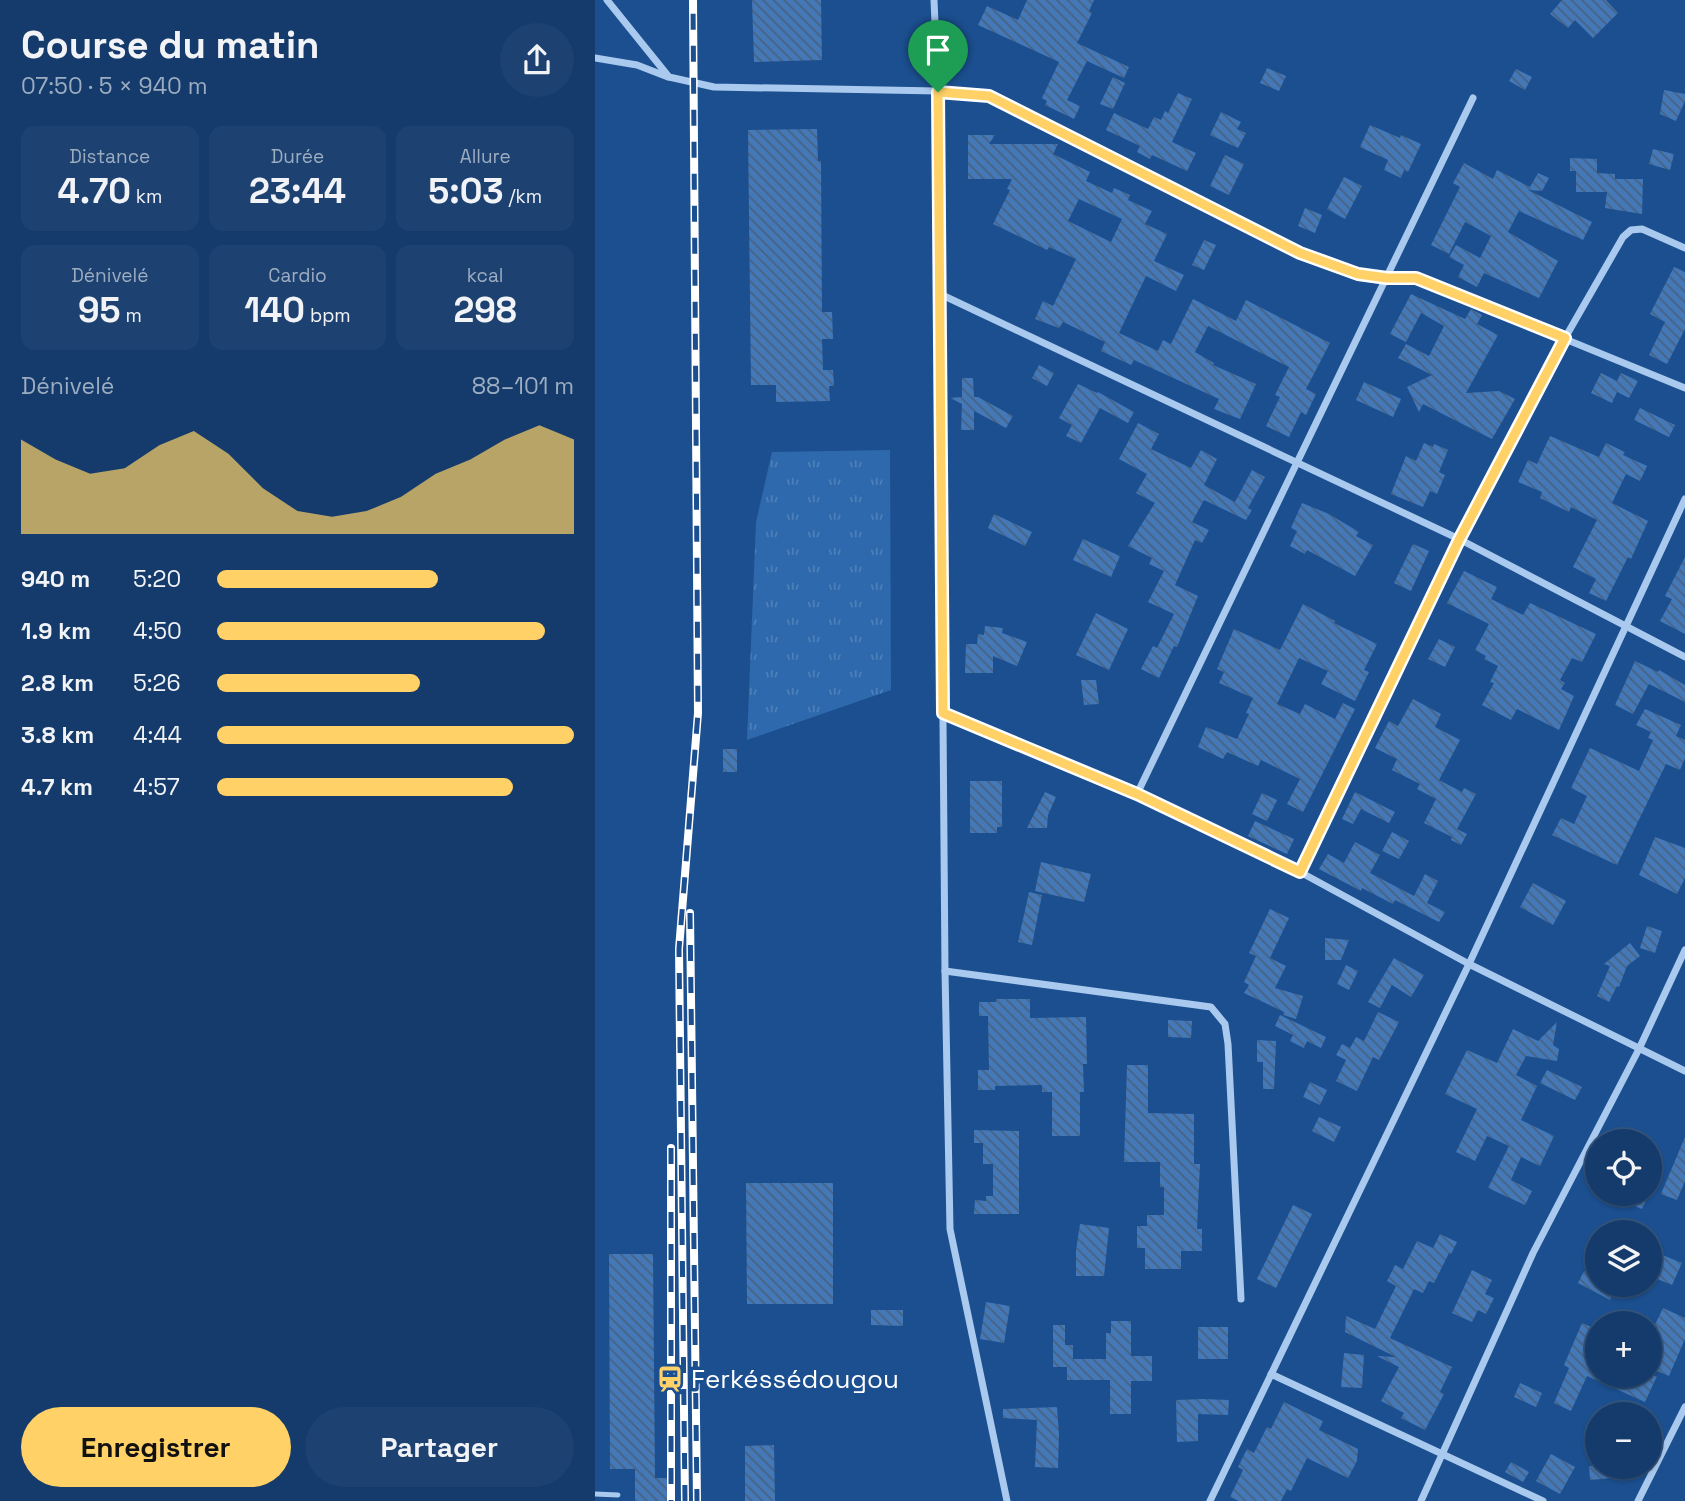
<!DOCTYPE html>
<html lang="fr">
<head>
<meta charset="utf-8">
<style>
	body { margin:0; font-family:"Space Grotesk",sans-serif; background:#1d4271; color:#f1f3f6; height:100vh; display:flex; flex-direction:column; font-size:26px; white-space:nowrap }
	* { box-sizing:border-box; margin:0 }
	p { font-size:23px; color:#9dadc1 }
	.icon { flex:none; width:38px; height:38px; fill:none; stroke:currentColor; stroke-width:2; stroke-linecap:round; stroke-linejoin:round }
	.map { position:relative; flex:1; overflow:hidden }
	.sheet { display:flex; flex-direction:column; background:#143b6b; width:595px }
	.sheet>* { flex:none }
	.buttons { position:absolute; left:990px; top:1129px; display:grid; gap:14px }
	.buttons a { display:grid; place-items:center; width:77px; height:77px; border-radius:50%; background:#143b6b; box-shadow:0 2px 5px #0004,0 0 0 2px #33557e; font-size:35px }
	.pin { position:absolute; display:grid; place-items:center; width:60px; height:60px; color:#fff; margin:-72px -30px; border-radius:50% 50% 50% 0; rotate:-45deg; box-shadow:0 0 7px #0007 }
	.pin .icon { rotate:45deg }
	.round { display:grid; place-items:center; flex:none; width:74px; height:74px; border-radius:37px; background:#1d4271 }
	.headline { display:flex; align-items:center; justify-content:space-between; height:119px; padding:0 21px }
	h1 { font-size:38px; font-weight:700; line-height:52px }
	.figures { display:grid; grid-template-columns:repeat(3,1fr); gap:10px; height:119px; padding:7px 21px }
	.figures div { display:grid; align-content:center; border-radius:14px; background:#1d4271; text-align:center }
	.figures b { font-size:35px; font-weight:700 }
	.figures small { font-size:19px; font-weight:400 }
	.figures p { font-size:19px }
	.chart { height:196px; padding:14px 21px }
	.chart p { display:flex; justify-content:space-between }
	.chart svg { width:100%; height:126px; margin-top:7px; fill:#ffd166; opacity:.7 }
	.primary-button { display:flex; gap:14px; margin-top:auto; padding:14px 21px }
	.primary-button a { flex:1; height:80px; border-radius:42px; background:#ffd166; color:#111; font-size:28px; font-weight:700; line-height:80px; text-align:center }
	.primary-button a+a { background:#1d4271; color:#f1f3f6 }
	ul { padding:0 21px; list-style:none; font-size:23px }
	li { display:grid; grid-template-columns:112px 84px 1fr; align-items:center; height:52px }
	li i { height:18px; border-radius:9px; background:#ffd166 }
	main { display:flex; flex:1; min-height:0 }
	.map>svg:first-child { display:block }
	.grass { fill:url(#grass-tufts) }
	.building { fill:url(#building-back-hatch); fill-rule:evenodd }
	.lines { fill:none; stroke-linecap:round; stroke-linejoin:round }
	.lane { stroke:#a9c9ee; stroke-width:5 }
	.street { stroke:#a9c9ee; stroke-width:7 }
	.rail-casing { stroke:#fff; stroke-width:8 }
	.rail { stroke:#1b4f8f; stroke-width:5; stroke-dasharray:16; stroke-linecap:butt }
	.route-casing { stroke:#fff; stroke-width:14 }
	.route { stroke:#ffd166; stroke-width:9 }
	.labels { text-anchor:middle; stroke-width:7; stroke-linejoin:round; paint-order:stroke }
	.poi-label { font-size:26px; fill:#fff; stroke:#1b4f8f; text-anchor:start }
</style>
</head>
<body>
<main>
<section class="sheet">
<div class="headline"><div><h1>Course du matin</h1><p>07:50 · 5 × 940 m</p></div><a class="round"><svg class="icon" aria-label="share" viewBox="0 0 24 24"><path d="M12 15V3M7 8l5-5 5 5M5 13v7h14v-7"/></svg></a></div>
<div class="figures">
<div><p>Distance</p><b>4.70<small> km</small></b></div>
<div><p>Durée</p><b>23:44</b></div>
<div><p>Allure</p><b>5:03<small> /km</small></b></div>
</div>
<div class="figures">
<div><p>Dénivelé</p><b>95<small> m</small></b></div>
<div><p>Cardio</p><b>140<small> bpm</small></b></div>
<div><p>kcal</p><b>298</b></div>
</div>
<div class="chart"><p><span>Dénivelé</span>88–101 m</p>
<svg viewBox="0 0 160 44" preserveAspectRatio="none"><path d="M0 44V11L10 18L20 23L30 21L40 13L50 8L60 16L70 28L80 36L90 38L100 36L110 31L120 23L130 18L140 11L150 6L160 11V44z"/></svg>
</div>
<ul>
<li><b>940 m</b>5:20<i style="width:62%"></i></li>
<li><b>1.9 km</b>4:50<i style="width:92%"></i></li>
<li><b>2.8 km</b>5:26<i style="width:57%"></i></li>
<li><b>3.8 km</b>4:44<i style="width:100%"></i></li>
<li><b>4.7 km</b>4:57<i style="width:83%"></i></li>
</ul>
<div class="primary-button"><a>Enregistrer</a><a>Partager</a></div>
</section>
<div class="map">
<svg width="1090" height="1501" viewBox="0 0 1090 1501">
	<defs>
		<pattern id="grass-tufts" width="24" height="20" patternUnits="userSpaceOnUse" patternTransform="scale(1.75)"><rect width="24" height="20" fill="#2e69ad"/><path d="M3 7l-1-3M5 7V3M7 7l1-3M15 17l-1-3M17 17v-4M19 17l1-3" fill="none" stroke="#4d80b9"/></pattern>
		<pattern id="building-back-hatch" width="6" height="6" patternUnits="userSpaceOnUse" patternTransform="scale(1.75)"><rect width="6" height="6" fill="#4478b7"/><path d="M-1 5l2 2M0 0l6 6M5-1l2 2" fill="none" stroke="#486282"/></pattern>
	</defs>
	<rect width="100%" height="100%" fill="#1b4f8f"/>
	<polygon class="grass" points="295,450 296,690 152,740 161,522 177,452"/>
	<g class="building">
		<polygon points="157,0 226,0 227,60 159,62"/>
		<polygon points="432,0 499,0 494,11 497,13 482,43 534,67 529,78 492,61 472,100 485,106 479,119 450,105 452,101 447,98 464,62 383,25 392,6 423,20"/>
		<polygon points="967,0 1011,0 1023,13 998,38 980,20 973,28 955,14"/>
		<polygon points="672,68 691,76 684,91 665,83"/>
		<polygon points="921,69 937,77 930,90 914,81"/>
		<polygon points="518,77 530,83 518,109 505,104"/>
		<polygon points="1069,90 1090,94 1090,101 1081,121 1065,114"/>
		<polygon points="583,93 597,99 577,142 601,153 592,171 557,155 555,159 542,152 545,146 511,130 519,113 553,129 559,117 566,120 570,111 573,113"/>
		<polygon points="626,112 646,122 642,129 651,133 643,148 615,135"/>
		<polygon points="775,125 805,138 806,135 826,144 813,172 809,170 806,178 789,170 793,160 765,147"/>
		<polygon points="222,129 223,161 226,161 227,312 237,312 238,339 227,339 228,370 238,370 239,386 234,386 235,401 181,402 181,385 156,385 153,130"/>
		<path d="M373,135H400L394,144H463L458,154L495,172L491,181L517,193L519,188L535,195L533,200L557,211L550,224L572,234L559,261L589,275L581,291L551,276L524,333L563,351L568,340L576,344L598,299L641,321L651,300L735,343L711,389L721,394L711,415L706,412L694,437L671,426L685,397L680,395L694,367L613,326L600,352L619,363L618,365L661,384L645,419L619,409L624,399L539,360L536,365L506,351L510,342L468,322L464,328L440,319L448,301L458,306L481,259L454,247L452,250L398,224L415,190L412,189L417,179H373ZM484,199L527,219L516,242L473,221Z"/>
		<polygon points="1058,149 1079,154 1075,170 1054,164"/>
		<polygon points="630,155 649,164 634,195 615,186"/>
		<polygon points="975,158 1002,159 1002,173 1020,174 1020,179 1048,179 1047,214 1010,208 1012,192 981,192 981,171 975,171"/>
		<polygon points="869,163 898,179 902,170 935,187 943,173 954,178 947,191 933,190 997,222 988,240 924,211 913,232 963,261 944,298 889,273 882,287 863,277 869,265 854,257 861,245 885,258 896,236 870,222 854,254 836,245 865,187 858,183"/>
		<polygon points="749,177 767,186 750,219 732,209"/>
		<polygon points="710,208 727,215 720,233 703,226"/>
		<polygon points="609,240 621,245 609,270 597,265"/>
		<polygon points="1079,267 1090,272 1090,329 1072,364 1054,355 1070,322 1055,314"/>
		<polygon points="816,294 870,319 876,309 887,315 882,324 903,335 871,393 904,391 920,399 897,439 828,404 824,412 812,387 837,375 803,358 811,344 834,356 849,326 826,313 811,342 795,334"/>
		<polygon points="444,365 459,373 452,386 437,378"/>
		<polygon points="1006,373 1022,381 1026,373 1043,381 1034,398 1022,392 1017,403 996,393"/>
		<polygon points="367,378 378,378 379,397 383,397 418,416 411,428 379,411 379,430 366,430 367,404 355,398 367,397"/>
		<polygon points="769,382 806,399 798,417 761,400"/>
		<polygon points="483,384 502,393 503,392 539,412 533,423 505,408 486,443 471,436 477,425 464,418"/>
		<polygon points="1045,408 1080,425 1074,437 1039,420"/>
		<polygon points="543,423 564,434 556,449 596,468 606,450 622,459 609,485 640,502 657,470 670,477 653,508 657,510 651,520 609,500 597,522 614,530 607,543 600,540 580,585 603,596 582,647 579,646 564,678 546,669 558,646 562,648 579,614 553,602 569,571 554,564 557,558 533,546 560,503 541,493 552,474 524,459"/>
		<polygon points="955,436 1004,457 1011,443 1030,452 1028,455 1052,466 1045,481 1031,474 1017,503 1053,521 1036,559 1033,557 1011,601 994,593 1001,579 978,567 1002,520 976,507 974,512 945,498 947,492 923,482 933,460 942,464"/>
		<polygon points="829,443 838,447 839,444 853,450 844,472 850,475 842,494 835,491 828,507 796,494 811,456 821,461"/>
		<polygon points="707,503 734,514 764,532 761,536 778,545 760,576 712,550 710,554 695,546 702,531 696,528"/>
		<polygon points="399,514 437,532 430,546 393,528"/>
		<polygon points="488,539 525,556 516,577 478,560"/>
		<polygon points="818,544 834,551 816,591 799,583"/>
		<polygon points="1090,557 1090,634 1065,621 1077,599 1070,596"/>
		<polygon points="869,571 902,587 896,599 928,615 935,603 1001,634 987,662 977,658 965,680 970,683 966,689 979,696 964,730 922,709 916,720 887,705 899,683 895,682 903,666 889,659 891,656 880,650 894,624 852,603"/>
		<polygon points="708,604 740,621 739,623 782,644 769,670 774,672 760,701 726,684 733,671 704,658 682,704 705,714 710,704 740,719 748,703 760,709 708,812 692,804 705,779 666,760 663,766 632,752 628,759 603,747 611,727 642,739 654,714 651,713 658,698 624,683 629,672 622,669 639,629 685,650"/>
		<polygon points="501,613 533,629 514,670 481,655"/>
		<polygon points="390,626 408,628 407,633 432,642 422,666 398,656 398,673 370,673 371,644 382,644 383,634 389,635"/>
		<polygon points="844,639 860,647 850,667 833,659"/>
		<polygon points="1040,661 1063,672 1064,670 1090,685 1090,702 1054,684 1038,714 1020,705"/>
		<polygon points="486,680 501,680 504,704 489,705"/>
		<polygon points="818,699 846,714 840,727 865,740 844,780 867,792 869,788 881,794 862,829 872,834 866,845 856,840 857,837 829,823 841,799 822,789 825,784 797,770 802,759 780,748 794,721 803,726"/>
		<polygon points="1050,709 1086,725 1081,736 1090,740 1090,758 1085,770 1071,764 1022,865 957,835 966,818 979,824 992,796 976,788 995,748 1044,771 1058,740 1053,738 1056,732 1041,725"/>
		<rect x="128" y="749" width="14" height="23"/>
		<polygon points="375,781 407,781 407,827 402,827 402,833 375,833"/>
		<polygon points="450,792 461,797 453,815 452,828 432,828"/>
		<polygon points="760,792 800,812 794,823 766,809 758,824 747,819"/>
		<polygon points="667,793 682,800 672,821 657,814"/>
		<polygon points="660,821 699,839 692,854 653,836"/>
		<polygon points="797,832 814,841 804,859 787,851"/>
		<polygon points="1060,837 1090,848 1090,878 1082,894 1044,875"/>
		<polygon points="760,842 785,855 775,873 819,896 830,874 843,881 832,903 850,912 844,922 800,900 798,904 767,888 766,891 724,869 733,854 749,863"/>
		<polygon points="446,862 496,874 489,902 440,891"/>
		<polygon points="938,883 971,901 958,925 925,907"/>
		<polygon points="434,892 447,895 437,945 423,942"/>
		<polygon points="675,909 694,918 675,958 691,966 680,988 708,996 701,1019 688,1015 689,1012 649,993 654,985 649,982 661,956 654,953"/>
		<polygon points="1052,926 1067,931 1060,953 1045,948"/>
		<polygon points="730,938 754,940 746,960 730,960"/>
		<polygon points="1035,943 1045,956 1032,966 1024,987 1022,986 1014,1002 1002,996 1015,966 1009,964"/>
		<polygon points="799,958 829,975 816,997 797,985 785,1008 773,1002"/>
		<polygon points="751,965 763,971 754,990 742,984"/>
		<polygon points="401,999 435,999 435,1018 491,1017 492,1064 488,1064 489,1092 485,1092 485,1136 457,1136 457,1092 447,1092 447,1085 400,1086 400,1090 383,1090 383,1070 394,1070 393,1016 384,1016 384,1002 401,1002"/>
		<polygon points="783,1012 804,1022 784,1060 778,1057 762,1091 741,1081 751,1060 741,1055 747,1044 755,1048 761,1037 769,1041"/>
		<polygon points="685,1015 731,1037 726,1048 712,1041 709,1048 695,1041 698,1035 680,1026"/>
		<polygon points="573,1020 597,1021 596,1038 573,1037"/>
		<polygon points="962,1022 958,1045 964,1049 962,1061 931,1056 921,1075 942,1086 926,1120 959,1136 945,1166 926,1157 916,1180 937,1191 930,1205 893,1188 914,1146 892,1136 880,1161 861,1152 882,1109 850,1094 872,1050 902,1063 918,1029 943,1041"/>
		<polygon points="662,1040 681,1041 679,1089 668,1089 668,1062 662,1062"/>
		<polygon points="532,1065 553,1065 553,1113 599,1114 599,1164 605,1164 602,1229 607,1229 607,1251 586,1251 586,1269 550,1269 550,1248 542,1248 542,1226 552,1226 552,1215 569,1215 569,1187 565,1187 565,1162 529,1162"/>
		<polygon points="952,1070 987,1087 980,1100 945,1083"/>
		<polygon points="715,1082 732,1090 725,1105 708,1097"/>
		<polygon points="724,1117 746,1127 739,1142 717,1131"/>
		<polygon points="379,1130 424,1131 424,1214 379,1214 380,1200 391,1201 391,1196 398,1196 398,1164 388,1164 388,1143 379,1143"/>
		<polygon points="1090,1137 1090,1181 1082,1200 1066,1194"/>
		<polygon points="151,1183 238,1183 238,1304 152,1304"/>
		<polygon points="1011,1194 1054,1194 1047,1209"/>
		<polygon points="698,1205 717,1214 681,1288 662,1279"/>
		<polygon points="485,1224 514,1228 509,1276 481,1276 481,1250"/>
		<polygon points="845,1234 862,1242 856,1254 854,1253 839,1283 834,1281 828,1293 819,1289 795,1338 857,1367 845,1392 849,1394 830,1430 806,1418 809,1413 786,1401 804,1367 782,1356 801,1357 750,1332 751,1316 780,1329 801,1286 792,1281 800,1265 808,1269 822,1241 838,1248"/>
		<polygon points="1055,1250 1087,1263 1077,1285 1055,1276"/>
		<polygon points="14,1254 58,1254 60,1478 75,1478 75,1501 40,1501 40,1469 15,1469"/>
		<polygon points="877,1270 897,1280 890,1294 899,1298 891,1314 883,1310 877,1322 857,1313"/>
		<polygon points="989,1271 1003,1278 1003,1284 1023,1284 1015,1300 983,1283"/>
		<polygon points="391,1302 415,1306 409,1343 385,1339"/>
		<polygon points="1068,1308 1090,1318 1090,1339 1074,1376 1055,1368 1055,1335"/>
		<polygon points="276,1310 308,1310 308,1326 276,1325"/>
		<polygon points="516,1321 536,1321 536,1356 557,1356 557,1381 536,1381 536,1414 515,1414 515,1380 472,1380 472,1367 458,1367 458,1325 470,1325 470,1345 478,1345 478,1359 511,1359 511,1333 516,1333"/>
		<polygon points="987,1323 1003,1330 1003,1376 1062,1376 1050,1402 992,1376 976,1411 959,1403 974,1368 969,1365"/>
		<rect x="603" y="1327" width="30" height="32"/>
		<polygon points="749,1353 769,1355 767,1388 746,1387"/>
		<polygon points="925,1383 947,1393 941,1407 919,1397"/>
		<polygon points="608,1399 634,1400 633,1415 603,1414 603,1441 582,1442 581,1400"/>
		<polygon points="689,1402 728,1421 724,1430 763,1449 762,1461 753,1478 712,1458 696,1491 692,1489 686,1501 644,1501 635,1497 648,1470 643,1467 652,1449 659,1453 672,1427 676,1429"/>
		<polygon points="462,1407 464,1434 463,1468 440,1467 442,1420 408,1418 408,1409"/>
		<polygon points="179,1445 180,1501 150,1501 150,1446"/>
		<polygon points="956,1454 980,1467 965,1494 941,1481"/>
		<polygon points="916,1462 934,1472 928,1482 910,1472"/>
		<polygon points="994,1466 1038,1466 1038,1476 995,1480"/>
	</g>
	<g class="lines">
		<polyline class="lane" points="0,1494 23,1495"/>
		<g class="street">
			<polyline points="12,0 74,77 119,87 343,91 394,96 705,253 763,273 792,278 821,278 1090,388"/>
			<polyline points="339,0 343,91 350,971 355,1229 412,1501"/>
			<polyline points="0,58 42,65 73,77"/>
			<polyline points="345,294 864,539 1090,657"/>
			<polyline points="348,713 542,794 705,872 874,964 1090,1071"/>
			<polyline points="542,794 878,98"/>
			<polyline points="705,872 864,539 970,338 1028,237 1036,230 1047,229 1090,248"/>
			<polyline points="350,971 616,1007 630,1024 633,1044 646,1299"/>
			<polyline points="676,1374 948,1501"/>
			<polyline points="615,1501 874,964 1090,499"/>
			<polyline points="826,1501 938,1253 1044,1049 1090,950"/>
			<polyline points="1043,1501 1090,1407"/>
		</g>
		<g class="rail-casing">
			<g id="rail">
				<polyline points="95,913 102,1501"/>
				<polyline points="76,1148 76,1501"/>
				<polyline points="90,1501 84,949 103,713 98,0"/>
			</g>
		</g>
		<use href="#rail" class="rail"/>
	</g>
	<g class="lines">
		<g class="route-casing">
			<polygon id="route" points="343,92 394,96 705,253 763,274 792,278 821,278 970,338 864,540 705,872 542,794 348,713"/>
		</g>
		<use href="#route" class="route"/>
	</g>
	<defs>
		<g id="station-bare" transform="scale(2.1)"><path d="M-3-6H3Q5-6 5-4V2Q5 4 3 4L4.5 6H3L1.5 4h-3L-3 6H-4.5L-3 4Q-5 4-5 2V-4Q-5-6-3-6ZM-3.5-4v3h7v-3ZM-3.5 1v1.5H-2V1ZM2 1v1.5H3.5V1Z" fill="#ffd166" stroke="#1b4f8f" stroke-width="2.5" paint-order="stroke"/></g>
	</defs>
	<g fill-rule="evenodd">
		<use href="#station-bare" x="75" y="1379"/>
	</g>
	<g class="labels">
		<g class="poi-label">
			<text x="96" y="1388">Ferkéssédougou</text>
		</g>
	</g>
</svg>
<div class="buttons">
<a><svg class="icon" aria-label="locate" viewBox="0 0 24 24"><circle cx="12" cy="12" r="6"/><path d="M12 2v4M12 18v4M2 12h4M18 12h4"/></svg></a>
<a><svg class="icon" aria-label="layers" viewBox="0 0 24 24"><path d="M12 4l9 5-9 5-9-5zM3 14l9 5 9-5"/></svg></a>
<a>+</a>
<a>−</a>
</div>
<div class="pin" style="left:343px;top:92px;background:#1e9e55"><svg class="icon" aria-label="arrive" viewBox="0 0 24 24"><path d="M6 21V4h12l-3 4 3 4H6"/></svg></div>
</div>
</main>
</body>
</html>
